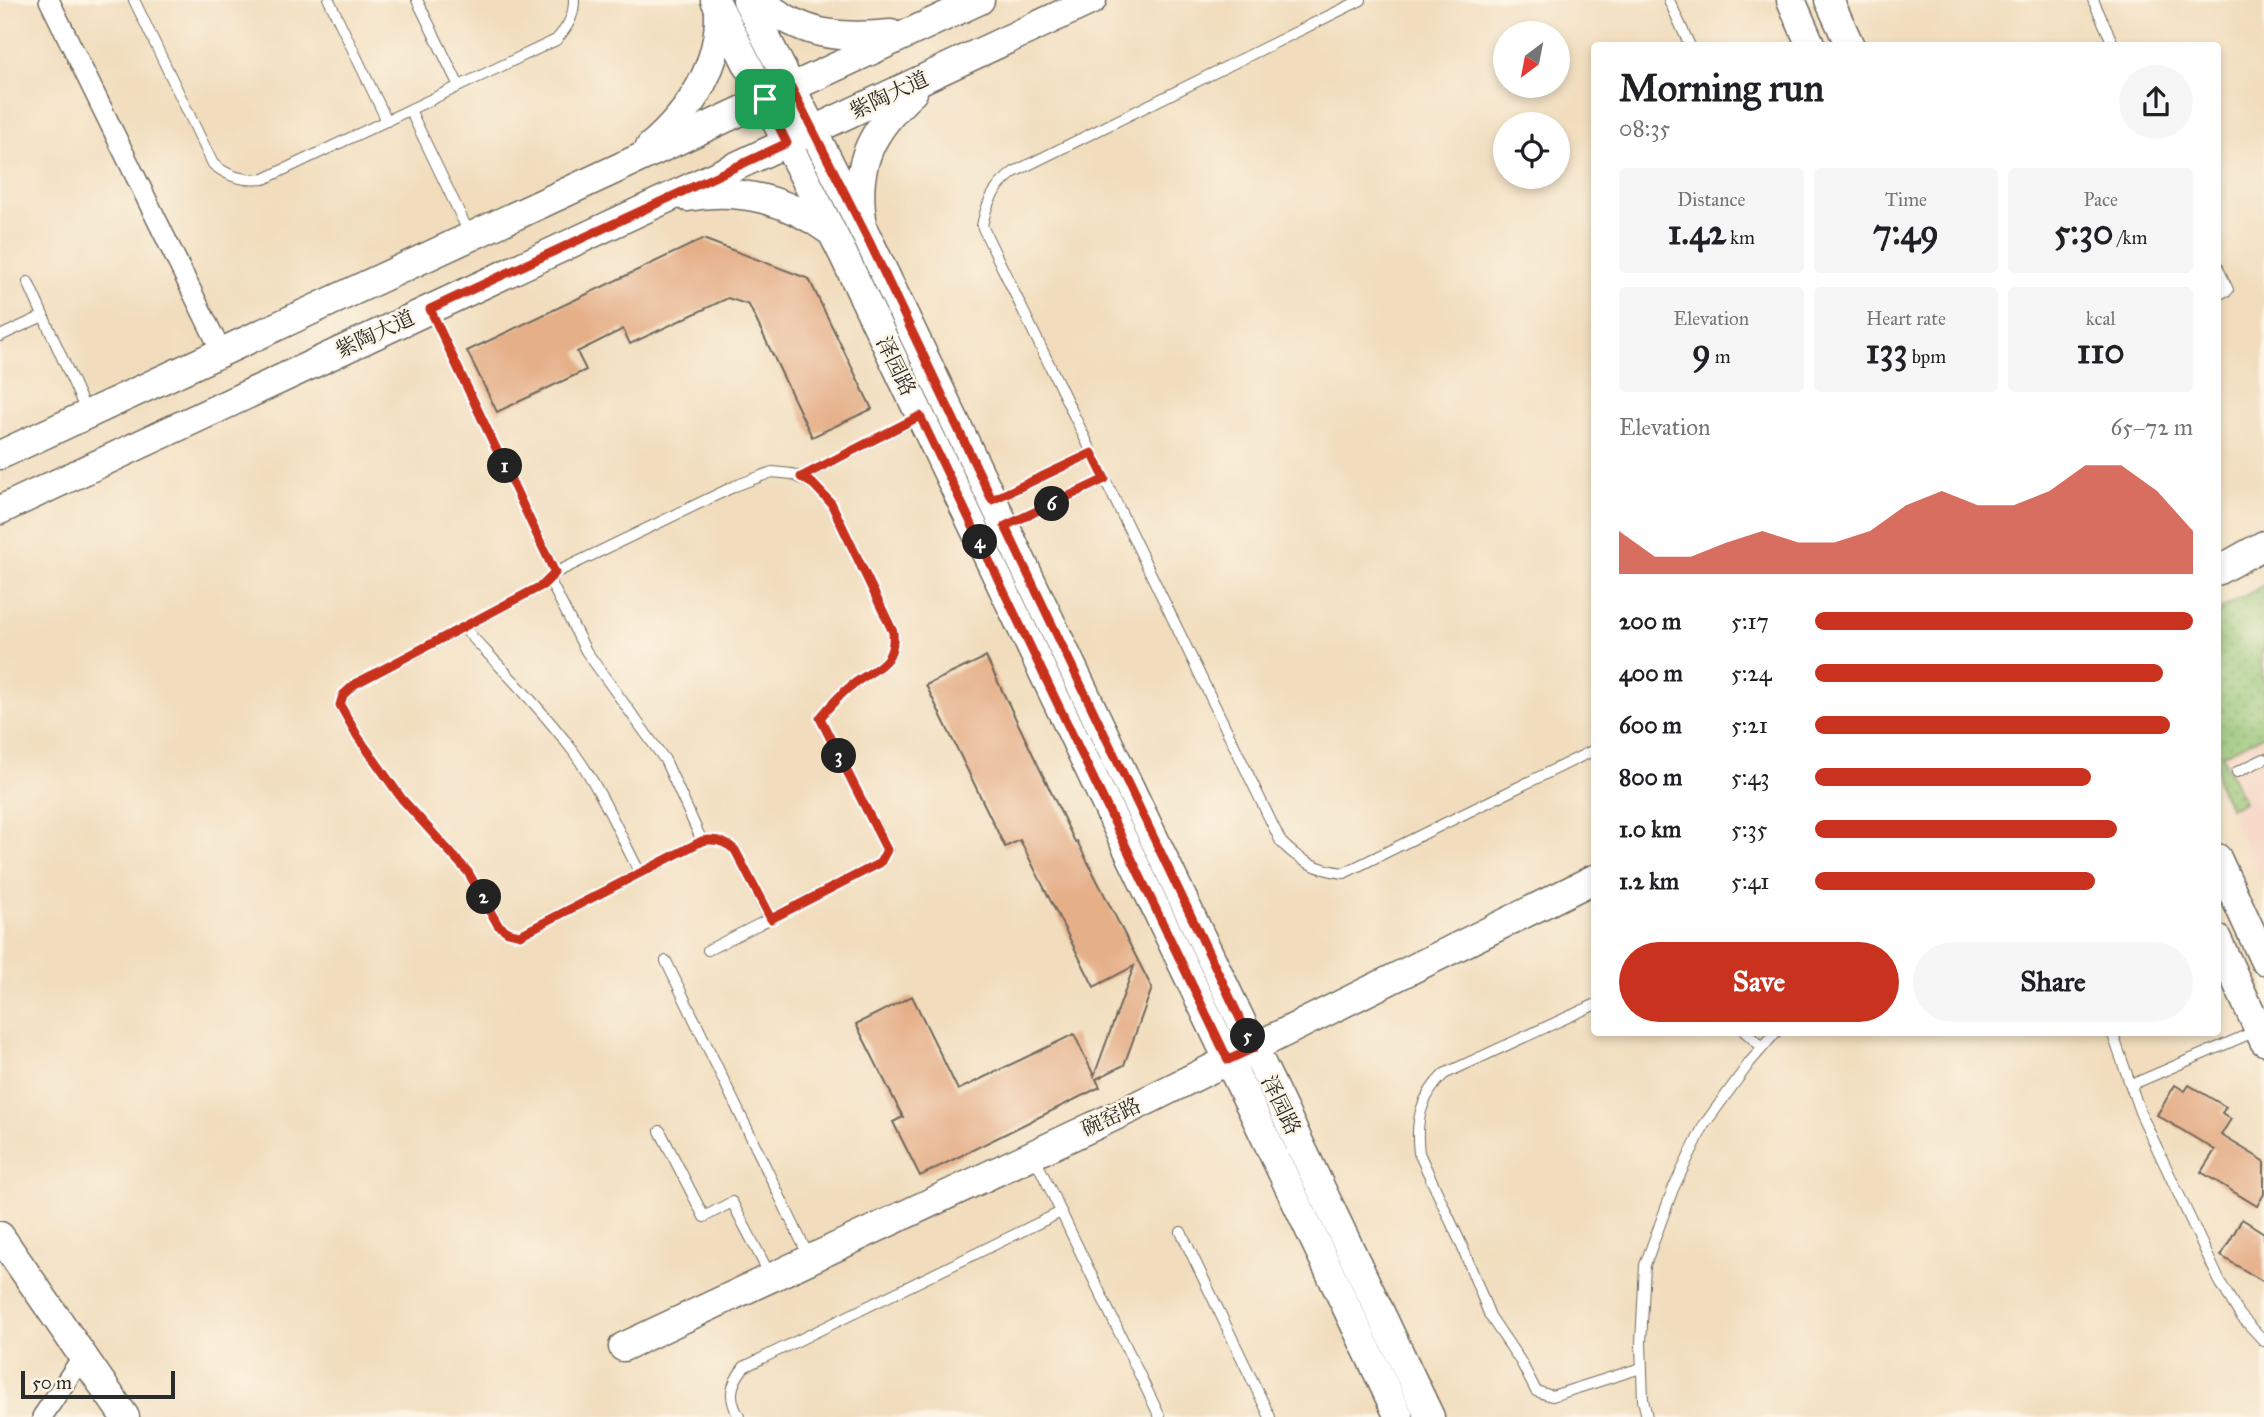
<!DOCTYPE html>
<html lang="en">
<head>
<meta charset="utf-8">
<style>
	body { margin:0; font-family:"IM FELL Great Primer","Noto Serif SC",serif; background:#f6f6f6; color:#202124; height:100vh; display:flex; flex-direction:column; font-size:26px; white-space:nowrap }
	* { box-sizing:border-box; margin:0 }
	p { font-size:23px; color:#757577 }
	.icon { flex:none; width:38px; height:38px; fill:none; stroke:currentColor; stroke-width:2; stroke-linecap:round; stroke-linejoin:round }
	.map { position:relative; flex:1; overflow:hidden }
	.panel { position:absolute; left:1591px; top:42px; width:630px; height:994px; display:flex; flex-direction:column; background:#fff; border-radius:7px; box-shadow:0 4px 10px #0003 }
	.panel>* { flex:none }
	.needle { width:46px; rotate:212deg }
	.buttons { position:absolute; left:1493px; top:21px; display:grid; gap:14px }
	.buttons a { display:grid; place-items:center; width:77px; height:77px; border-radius:50%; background:#fff; box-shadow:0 4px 10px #0003; font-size:35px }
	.scale { position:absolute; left:21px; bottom:18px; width:154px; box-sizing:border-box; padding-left:7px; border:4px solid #2b2b2b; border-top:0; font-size:19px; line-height:24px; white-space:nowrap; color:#2b2b2b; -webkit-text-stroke:5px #fcf5e5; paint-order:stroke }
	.pin { position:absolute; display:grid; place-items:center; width:60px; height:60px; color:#fff; margin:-30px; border-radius:14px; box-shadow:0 4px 10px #0006 }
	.km { position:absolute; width:35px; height:35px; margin:-18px; border-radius:50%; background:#222; color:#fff; font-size:19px; line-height:35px; text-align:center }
	.round { display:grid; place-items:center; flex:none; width:74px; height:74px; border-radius:37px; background:#f6f6f6 }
	.summary { display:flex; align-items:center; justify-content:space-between; height:119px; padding:0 28px }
	h1 { font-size:38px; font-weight:700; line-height:52px }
	.metrics { display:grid; grid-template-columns:repeat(3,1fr); gap:10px; height:119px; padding:7px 28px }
	.metrics div { display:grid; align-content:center; border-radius:7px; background:#f6f6f6; text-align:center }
	.metrics b { font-size:35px; font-weight:700 }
	.metrics small { font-size:19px; font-weight:400 }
	.metrics p { font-size:19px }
	.chart { height:196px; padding:14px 28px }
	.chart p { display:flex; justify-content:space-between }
	.chart svg { width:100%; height:126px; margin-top:7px; fill:#c8321e; opacity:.7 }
	.action { display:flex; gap:14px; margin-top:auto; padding:14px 28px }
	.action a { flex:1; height:80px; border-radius:42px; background:#c8321e; color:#fff; font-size:28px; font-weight:700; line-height:80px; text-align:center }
	.action a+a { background:#f6f6f6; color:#202124 }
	ul { padding:0 28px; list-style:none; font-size:23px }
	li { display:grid; grid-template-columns:112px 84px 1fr; align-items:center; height:52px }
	li i { height:18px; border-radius:9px; background:#c8321e }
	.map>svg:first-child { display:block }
	.built { fill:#f5d2c2 }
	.green { fill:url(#green-dots); stroke:#5f764e; stroke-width:2 }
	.building { fill:#e5af88 }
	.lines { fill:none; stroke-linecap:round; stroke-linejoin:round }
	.lane-casing { stroke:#70695e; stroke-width:12 }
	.street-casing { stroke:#70695e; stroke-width:22 }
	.secondary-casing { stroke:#70695e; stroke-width:31 }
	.lane { stroke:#fff; stroke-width:10 }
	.street { stroke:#fff; stroke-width:19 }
	.secondary { stroke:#fff; stroke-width:28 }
	.route-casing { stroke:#fff; stroke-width:14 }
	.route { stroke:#c8321e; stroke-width:9 }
	.labels { text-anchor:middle; stroke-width:5; stroke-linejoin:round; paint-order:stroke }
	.street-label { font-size:21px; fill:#2b2b2b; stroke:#fcf5e5 }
</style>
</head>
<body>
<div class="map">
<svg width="2264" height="1417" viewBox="0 0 2264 1417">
	<defs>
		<pattern id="green-dots" width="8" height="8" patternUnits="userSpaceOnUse" patternTransform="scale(1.75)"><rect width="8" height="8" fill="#93c272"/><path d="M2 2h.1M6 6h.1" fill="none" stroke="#789e5e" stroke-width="1.8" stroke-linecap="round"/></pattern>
	</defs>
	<rect width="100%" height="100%" fill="#fcf5e5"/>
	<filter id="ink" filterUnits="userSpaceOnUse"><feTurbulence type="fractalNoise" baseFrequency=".0143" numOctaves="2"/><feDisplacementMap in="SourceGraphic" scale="14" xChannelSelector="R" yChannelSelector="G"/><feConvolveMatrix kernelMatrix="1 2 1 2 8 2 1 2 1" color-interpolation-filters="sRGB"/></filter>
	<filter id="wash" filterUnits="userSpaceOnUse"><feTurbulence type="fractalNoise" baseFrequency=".00686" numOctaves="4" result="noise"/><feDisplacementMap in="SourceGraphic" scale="28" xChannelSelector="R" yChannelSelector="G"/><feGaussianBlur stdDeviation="1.57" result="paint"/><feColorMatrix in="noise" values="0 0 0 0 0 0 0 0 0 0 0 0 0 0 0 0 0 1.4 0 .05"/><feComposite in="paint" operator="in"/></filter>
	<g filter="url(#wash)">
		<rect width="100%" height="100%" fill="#f1ddbd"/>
		<polygon class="built" points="2264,583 2264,885 2217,785 2217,613 2220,608"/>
		<polygon class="green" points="2264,585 2264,650 2262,651 2264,735 2222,755 2244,802 2230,808 2217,782 2217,616 2221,609"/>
		<g id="blocks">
			<g class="building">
				<polygon points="703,239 809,279 872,409 812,437 749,305 728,298 630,344 623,329 577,352 586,370 497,412 467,351"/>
				<polygon points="986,657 1075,842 1077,841 1152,988 1124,1065 1096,1079 1100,1087 920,1176 893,1122 903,1117 856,1024 912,996 958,1090 1074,1034 1094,1076 1134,966 1094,987 1020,840 1005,847 926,685"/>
				<polygon points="2175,1085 2185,1091 2189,1085 2226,1107 2222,1113 2231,1119 2221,1135 2264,1161 2264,1194 2257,1206 2201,1172 2215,1150 2157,1115"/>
				<polygon points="2242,1219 2264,1233 2264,1282 2221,1256"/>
			</g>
		</g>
	</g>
	<g filter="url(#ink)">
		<use href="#blocks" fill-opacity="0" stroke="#70695e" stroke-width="2"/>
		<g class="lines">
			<g class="lane-casing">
				<g id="lane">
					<path d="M134,0L213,164C229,177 243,181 264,179L556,40C567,28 574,17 574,0"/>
					<polyline points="329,0 387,121"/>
					<polyline points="417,0 459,86"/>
					<path d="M1361,0L1014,172C994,187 987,201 982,226L1281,842C1299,861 1318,870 1344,873L1594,750"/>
					<polyline points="1669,0 1690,46"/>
					<polyline points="2093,0 2114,46"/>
					<polyline points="410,110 470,235"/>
					<polyline points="2217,266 2228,290 2217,295"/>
					<polyline points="28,282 87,413"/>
					<polyline points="431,311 555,573"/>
					<polyline points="0,336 43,316"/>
					<polyline points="801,477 920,417"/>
					<polyline points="994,499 1092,453"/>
					<polyline points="1007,525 1105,479"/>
					<polyline points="549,579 586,651 665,760 702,841"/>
					<path d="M463,627C500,667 540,707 573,751C600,788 619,833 640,873"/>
					<polyline points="2237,772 2264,759"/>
					<path d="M708,950L880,863L887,850L820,718C830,706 839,695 851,686C873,668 896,666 893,632L831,503L813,484L792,474L772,472L735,486L555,573L543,585L355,684L343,696L340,705L358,737L402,799L468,872L498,924L508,932L520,935L702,841C715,838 725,841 735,850L770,919"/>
					<polyline points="666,961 810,1259"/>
					<path d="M1594,1005L1444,1074C1421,1096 1415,1121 1419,1153L1462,1246L1490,1316L1521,1362L1536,1391L1552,1396L1641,1368"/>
					<polyline points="1745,1032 1762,1047"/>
					<polyline points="2112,1032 2140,1112 2220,1282 2240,1315 2264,1341"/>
					<polyline points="2131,1085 2256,1031"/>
					<polyline points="660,1131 704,1217 732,1202 771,1277"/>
					<polyline points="1034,1156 1160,1417"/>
					<polyline points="1181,1232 1270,1417"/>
					<path d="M739,1417C728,1397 730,1385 744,1367L1061,1212"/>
					<polyline points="1647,1417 1643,1400 1641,1343 1645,1265 1673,1189 1704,1125 1750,1062 1776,1032"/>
				</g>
			</g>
			<g class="street-casing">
				<g id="street">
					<polyline points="49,0 221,351"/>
					<polyline points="42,1417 83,1356"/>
				</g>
			</g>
			<g class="secondary-casing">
				<g id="secondary">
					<polyline points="715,0 843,254 1399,1417"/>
					<polyline points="747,0 869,241 1430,1417"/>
					<path d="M760,0C801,36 840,39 891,34"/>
					<polyline points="1791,0 1811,46"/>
					<polyline points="1829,0 1850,46"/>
					<path d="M650,147C691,112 721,64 719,10"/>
					<path d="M687,197C738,187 788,200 830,231"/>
					<path d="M862,219C854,163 872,129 913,92"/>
					<polyline points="0,455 980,0"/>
					<polyline points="0,510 1092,0"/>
					<polyline points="2217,571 2264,545"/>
					<polyline points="2217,858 2264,960"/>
					<polyline points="2217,939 2264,1041"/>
					<polyline points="0,1236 125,1417"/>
					<polyline points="623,1347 1130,1109 1594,879"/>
				</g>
			</g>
			<use href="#lane" class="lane"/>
			<use href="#street" class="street"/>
			<use href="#secondary" class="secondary"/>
		</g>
	</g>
	<g class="lines" filter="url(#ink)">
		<g class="route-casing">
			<path id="route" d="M791,87L869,241L992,500L1092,453L1105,479L1005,526L1254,1048L1228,1060L920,416L801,477L813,484L831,503L893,632C896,666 873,668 851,686C839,695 830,706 820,718L887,850L880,863L771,919L735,850C725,841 715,838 702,841L520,935L508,932L498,925L468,872L402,799L358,737L340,705L343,695L355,684L543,585L555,573L430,309L787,143L765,99Z"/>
		</g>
		<use href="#route" class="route"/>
	</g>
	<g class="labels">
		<g class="street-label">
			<text transform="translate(889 95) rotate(-25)" y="7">紫陶大道</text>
			<text transform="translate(375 334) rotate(-25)" y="7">紫陶大道</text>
			<text transform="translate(896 366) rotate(64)" y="7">泽园路</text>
			<text transform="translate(1281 1105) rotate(64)" y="7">泽园路</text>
			<text transform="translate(1111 1117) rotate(-25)" y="7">碗窑路</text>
		</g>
	</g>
</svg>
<div class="buttons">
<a><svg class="needle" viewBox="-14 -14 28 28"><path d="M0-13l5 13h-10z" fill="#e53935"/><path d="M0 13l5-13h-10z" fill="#757577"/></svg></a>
<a><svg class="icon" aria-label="locate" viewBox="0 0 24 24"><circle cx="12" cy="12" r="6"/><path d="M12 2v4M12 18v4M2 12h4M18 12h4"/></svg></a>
</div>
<div class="scale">50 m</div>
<div class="pin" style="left:765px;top:99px;background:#1e9e55"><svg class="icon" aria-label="arrive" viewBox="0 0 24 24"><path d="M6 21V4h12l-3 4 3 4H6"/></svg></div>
<b class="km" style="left:505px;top:466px">1</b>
<b class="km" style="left:484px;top:897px">2</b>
<b class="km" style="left:839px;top:756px">3</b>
<b class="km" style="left:980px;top:542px">4</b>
<b class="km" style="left:1248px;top:1036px">5</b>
<b class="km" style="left:1052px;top:504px">6</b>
<section class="panel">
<div class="summary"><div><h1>Morning run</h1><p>08:35</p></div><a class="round"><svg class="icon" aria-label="share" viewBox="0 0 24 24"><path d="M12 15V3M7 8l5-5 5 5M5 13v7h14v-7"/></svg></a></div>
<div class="metrics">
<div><p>Distance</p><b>1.42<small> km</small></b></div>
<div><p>Time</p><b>7:49</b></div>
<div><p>Pace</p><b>5:30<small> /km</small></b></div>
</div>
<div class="metrics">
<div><p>Elevation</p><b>9<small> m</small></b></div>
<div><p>Heart rate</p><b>133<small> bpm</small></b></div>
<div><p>kcal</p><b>110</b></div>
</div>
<div class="chart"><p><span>Elevation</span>65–72 m</p>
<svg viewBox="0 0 160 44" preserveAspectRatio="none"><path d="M0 44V29L10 38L20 38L30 33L40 29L50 33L60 33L70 29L80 20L90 15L100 20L110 20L120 15L130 6L140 6L150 15L160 29V44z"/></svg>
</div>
<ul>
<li><b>200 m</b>5:17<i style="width:100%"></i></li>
<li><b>400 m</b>5:24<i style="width:92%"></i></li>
<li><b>600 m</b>5:21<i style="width:94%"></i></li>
<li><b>800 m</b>5:43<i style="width:73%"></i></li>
<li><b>1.0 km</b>5:35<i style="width:80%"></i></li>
<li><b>1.2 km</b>5:41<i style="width:74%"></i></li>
</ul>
<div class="action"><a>Save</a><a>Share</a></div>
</section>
</div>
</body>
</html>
